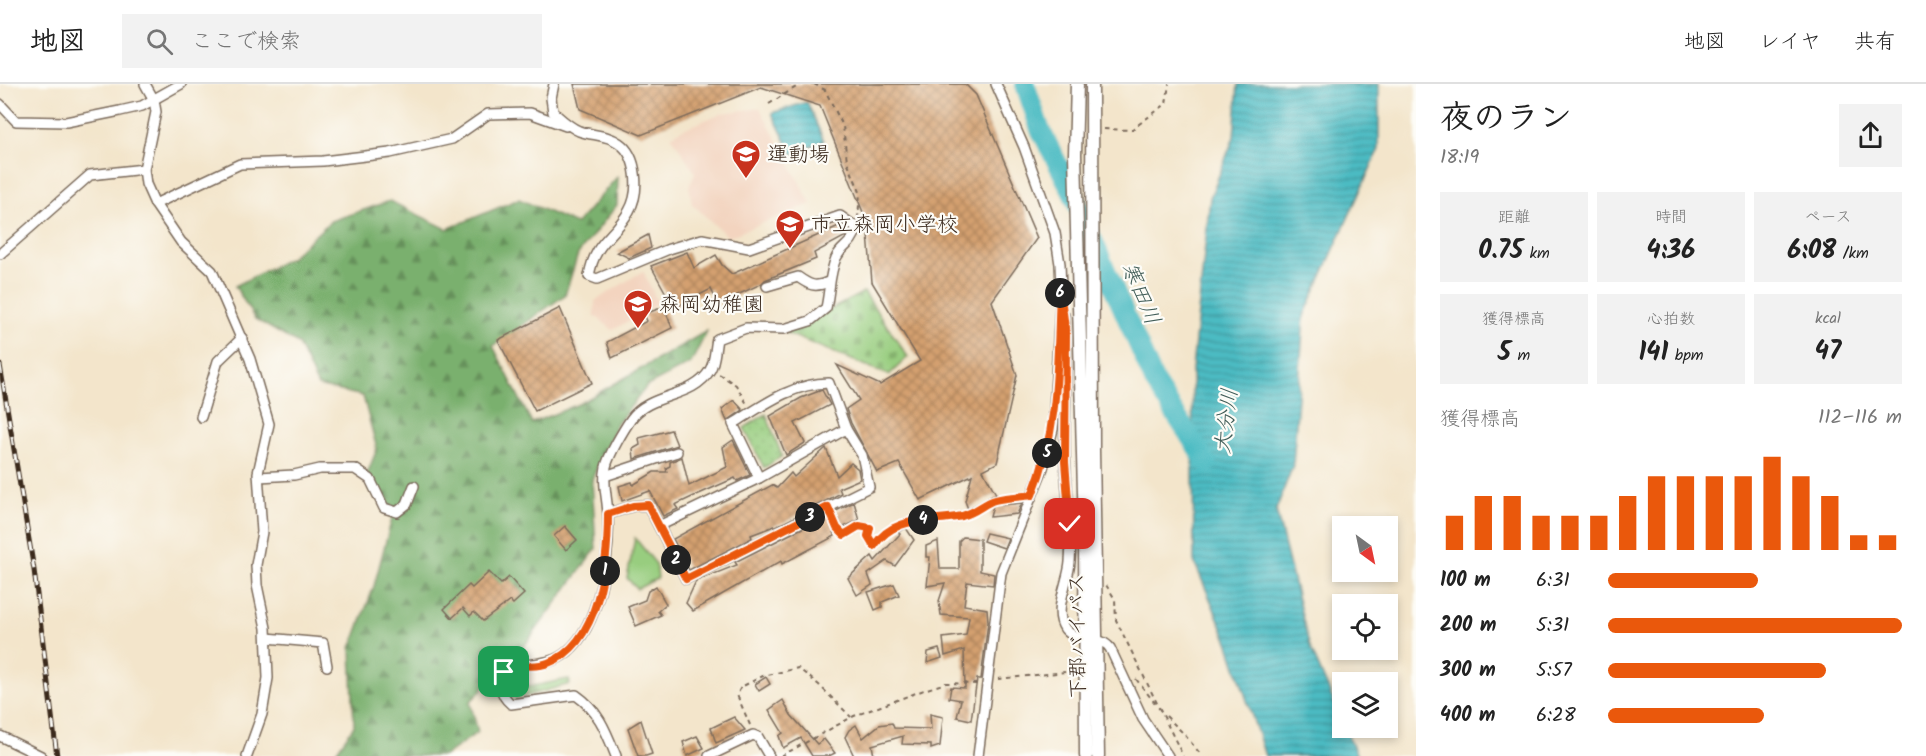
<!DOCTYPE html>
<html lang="ja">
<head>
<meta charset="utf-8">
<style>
	body { margin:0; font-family:Kalam,"Klee One",sans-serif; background:#f2f2f2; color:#222; height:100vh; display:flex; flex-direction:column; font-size:22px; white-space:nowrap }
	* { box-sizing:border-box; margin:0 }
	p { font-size:20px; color:#767676 }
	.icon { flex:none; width:33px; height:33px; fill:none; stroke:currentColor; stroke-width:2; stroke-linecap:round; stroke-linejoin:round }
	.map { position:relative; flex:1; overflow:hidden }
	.drawer { display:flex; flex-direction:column; background:#fff; width:510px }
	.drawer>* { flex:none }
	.needle { width:39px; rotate:147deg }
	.fabs { position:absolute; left:1332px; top:432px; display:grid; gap:12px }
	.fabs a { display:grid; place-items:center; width:66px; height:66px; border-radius:0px; background:#fff; box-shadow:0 3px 9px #0003; font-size:30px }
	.pin { position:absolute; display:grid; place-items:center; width:51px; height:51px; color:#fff; margin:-26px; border-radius:12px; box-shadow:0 3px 9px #0006 }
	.km { position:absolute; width:30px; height:30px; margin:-15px; border-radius:50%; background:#222; color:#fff; font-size:16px; line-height:30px; text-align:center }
	.round { display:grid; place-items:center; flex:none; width:63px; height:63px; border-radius:0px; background:#f2f2f2 }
	.overview { display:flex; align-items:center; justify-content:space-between; height:102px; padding:0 24px }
	h1 { font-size:33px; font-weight:700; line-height:45px }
	.stats { display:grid; grid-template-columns:repeat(3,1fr); gap:9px; height:102px; padding:6px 24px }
	.stats div { display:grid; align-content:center; border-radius:0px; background:#f2f2f2; text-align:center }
	.stats b { font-size:26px; font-weight:700 }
	.stats small { font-size:16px; font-weight:400 }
	.stats p { font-size:16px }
	.chart { height:168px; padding:12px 24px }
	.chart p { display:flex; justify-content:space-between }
	.chart svg { width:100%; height:108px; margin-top:6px; stroke:#ea580c; stroke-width:6 }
	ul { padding:0 24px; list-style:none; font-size:20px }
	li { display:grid; grid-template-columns:96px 72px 1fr; align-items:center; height:45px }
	li i { height:15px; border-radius:8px; background:#ea580c }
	header { display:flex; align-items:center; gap:36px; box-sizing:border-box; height:84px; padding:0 30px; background:#fff; border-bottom:2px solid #e0e0e0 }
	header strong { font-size:28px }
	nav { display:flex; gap:33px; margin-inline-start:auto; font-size:21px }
	.search { width:420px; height:54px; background:#f2f2f2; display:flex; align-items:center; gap:15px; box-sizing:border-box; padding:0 21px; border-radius:0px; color:#767676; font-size:22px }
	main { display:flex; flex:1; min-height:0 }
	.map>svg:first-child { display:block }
	.built { fill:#f3d4bf }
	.green { fill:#98cd7f; stroke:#6a7c4e; stroke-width:1.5 }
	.forest { fill:url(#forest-firs); stroke:#5a6d46; stroke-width:1.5 }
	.cemetery { fill:url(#cemetery-stones); stroke:#6a7c4e; stroke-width:1.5 }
	.park { fill:url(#park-dots); stroke:#6a7c4e; stroke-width:1.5 }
	.water { fill:url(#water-rules); stroke:#447270; stroke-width:1.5 }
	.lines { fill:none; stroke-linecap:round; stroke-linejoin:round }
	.river { stroke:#4cbbc3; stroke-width:20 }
	.building { fill:url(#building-cross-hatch) }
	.minor-casing { stroke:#7b6b5b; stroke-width:12 }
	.tertiary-casing { stroke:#7b6b5b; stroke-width:15 }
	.path { stroke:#7b6b5b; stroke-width:2; stroke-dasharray:4.5 4.5; stroke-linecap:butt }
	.minor { stroke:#fff; stroke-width:9 }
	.tertiary { stroke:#fff; stroke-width:12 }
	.rail-casing { stroke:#3b2a1e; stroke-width:5 }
	.rail { stroke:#fdfcf7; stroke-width:3; stroke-dasharray:9; stroke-linecap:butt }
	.route-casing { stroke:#fff; stroke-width:12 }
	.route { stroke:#ea580c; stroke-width:8 }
	.labels { text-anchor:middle; stroke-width:4.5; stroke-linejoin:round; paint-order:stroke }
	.poi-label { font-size:21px; fill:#3b2a1e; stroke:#fdfcf7; text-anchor:start }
	.street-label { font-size:21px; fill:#3b2a1e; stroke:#fdfcf7 }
	.water-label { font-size:22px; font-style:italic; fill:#415d58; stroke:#fdfcf7 }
</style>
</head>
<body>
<header>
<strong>地図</strong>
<div class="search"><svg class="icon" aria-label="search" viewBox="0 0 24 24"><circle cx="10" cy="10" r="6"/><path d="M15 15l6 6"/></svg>ここで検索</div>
<nav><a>地図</a><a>レイヤ</a><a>共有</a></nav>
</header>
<main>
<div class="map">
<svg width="1416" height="672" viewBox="0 0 1416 672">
	<defs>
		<pattern id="forest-firs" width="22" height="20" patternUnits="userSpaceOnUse" patternTransform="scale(1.5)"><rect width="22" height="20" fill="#7ab06e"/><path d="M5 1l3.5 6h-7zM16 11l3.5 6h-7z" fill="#658f5a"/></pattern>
		<pattern id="cemetery-stones" width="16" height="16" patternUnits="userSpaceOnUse" patternTransform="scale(1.5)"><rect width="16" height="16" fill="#98cd7f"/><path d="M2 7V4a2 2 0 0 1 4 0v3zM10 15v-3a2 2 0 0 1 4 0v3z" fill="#84b06d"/></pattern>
		<pattern id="park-dots" width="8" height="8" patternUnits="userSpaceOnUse" patternTransform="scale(1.5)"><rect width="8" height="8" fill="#98cd7f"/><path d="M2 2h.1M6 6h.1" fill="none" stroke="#84b06d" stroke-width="1.8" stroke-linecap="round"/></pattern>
		<pattern id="water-rules" width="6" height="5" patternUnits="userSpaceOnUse" patternTransform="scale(1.5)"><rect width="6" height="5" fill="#4cbbc3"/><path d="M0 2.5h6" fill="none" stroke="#40989e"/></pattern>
		<pattern id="building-cross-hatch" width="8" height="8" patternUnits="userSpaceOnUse" patternTransform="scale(1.5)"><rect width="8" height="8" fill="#d4a070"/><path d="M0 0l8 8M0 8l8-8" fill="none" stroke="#ad835b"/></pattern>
	</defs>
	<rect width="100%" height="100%" fill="#fdfcf7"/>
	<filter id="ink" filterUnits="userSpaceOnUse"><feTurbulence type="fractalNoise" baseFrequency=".0167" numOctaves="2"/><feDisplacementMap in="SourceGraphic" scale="12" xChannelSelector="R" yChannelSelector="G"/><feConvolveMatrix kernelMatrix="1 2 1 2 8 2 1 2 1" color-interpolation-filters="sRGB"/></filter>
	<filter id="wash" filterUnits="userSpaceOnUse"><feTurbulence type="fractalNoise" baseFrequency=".008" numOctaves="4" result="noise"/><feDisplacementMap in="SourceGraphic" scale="24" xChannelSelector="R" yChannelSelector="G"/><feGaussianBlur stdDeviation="1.35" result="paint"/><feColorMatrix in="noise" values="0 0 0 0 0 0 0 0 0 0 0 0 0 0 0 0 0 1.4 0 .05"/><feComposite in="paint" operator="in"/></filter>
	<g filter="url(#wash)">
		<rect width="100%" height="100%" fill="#f3e5cb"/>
		<g class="built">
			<polygon points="760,24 811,120 728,153 692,120 689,103 695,88 671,52 681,46 722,29"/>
			<polygon points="643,187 658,219 613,246 594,231 595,217"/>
		</g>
		<polygon class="green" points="635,454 656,480 658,494 637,505 627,494"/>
		<polygon class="forest" points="618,92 617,121 578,170 565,211 493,262 532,339 579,320 707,247 691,279 647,302 617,340 592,395 596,465 522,565 470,618 478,648 444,672 333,672 354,642 351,564 374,502 394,427 367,390 377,365 363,312 318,302 298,260 255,235 235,202 290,174 331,137 390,117 447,145 519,115 576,140"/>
		<g class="cemetery">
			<polygon points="864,208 908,273 889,291 786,249"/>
			<polygon points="523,587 523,601 533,602 569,595 570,600 516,615 507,609 507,595"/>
		</g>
		<polygon class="park" points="766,330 782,372 764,384 744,344"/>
		<g class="water">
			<polygon points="1238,0 1379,0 1379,65 1304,232 1293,381 1276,426 1309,560 1342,637 1342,644 1345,644 1357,672 1265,672 1228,558 1194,477 1192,285 1210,114 1234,53"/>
			<polygon points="807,18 824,57 792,70 772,29"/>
		</g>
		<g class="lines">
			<polyline class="river" points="1025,0 1040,45 1072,108 1155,299 1207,379"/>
		</g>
		<g id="blocks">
			<g class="building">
				<polygon points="574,0 965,0 976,11 1037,154 992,217 1017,291 997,379 983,386 1002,421 1022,419 1017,430 990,433 996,410 968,425 965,417 972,391 920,416 899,379 877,388 851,339 846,325 859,316 837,281 880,301 920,277 872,198 867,138 820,22 761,3 641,51 580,25"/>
				<polygon points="841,141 846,152 814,169 816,175 765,196 761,200 718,220 711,205 674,224 651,182 687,168 694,184 716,171 722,181 732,190"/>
				<polygon points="648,151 651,164 629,174 617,168"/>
				<polygon points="664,223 672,244 612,274 607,258 647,237 644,230"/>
				<polygon points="560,224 592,299 535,327 498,256"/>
				<polygon points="822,306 830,321 795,339 805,359 786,371 770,332 801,314"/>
				<polygon points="734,316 743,326 727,337 722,325"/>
				<polygon points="671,346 677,361 634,375 633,365 640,361 639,354"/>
				<polygon points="733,356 750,391 737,397 735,394 692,413 675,421 678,425 663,432 650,407 622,417 619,402 632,398 633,401 654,388 667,388 666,384 670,382 670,378 682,373 689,402 727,383 723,363"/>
				<polygon points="826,364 837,392 851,379 858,385 860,395 839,404 841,409 785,438 751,451 752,454 689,486 673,455 772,401 777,404 791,389 794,393"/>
				<polygon points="854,418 859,436 833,448 835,452 782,480 781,477 693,527 686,519 696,497 737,481 735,478"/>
				<polygon points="565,442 577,456 566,466 554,452"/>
				<polygon points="906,444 914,456 895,482 887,477 868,490 872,501 857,511 848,494 872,472 875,477 900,450 898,448"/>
				<polygon points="986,449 1008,454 1004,464 983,457"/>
				<polygon points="963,453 980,455 980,487 994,490 993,501 967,498 964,521 987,525 988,538 981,595 977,595 971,636 957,633 961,616 949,614 951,603 965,604 964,566 945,572 943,554 966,551 969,533 941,531 939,517 945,499 927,502 930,473 926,473 926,462 938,457 940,485 959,485 959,457"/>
				<polygon points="489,488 501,500 509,493 524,510 513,520 510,517 483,537 474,528 470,532 463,524 452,534 444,525 469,501 472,504"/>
				<polygon points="894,500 899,511 882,518 882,523 875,526 868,508"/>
				<polygon points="656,502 666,520 658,527 661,531 636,542 628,523 645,516 648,507"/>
				<polygon points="939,565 942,574 927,579 928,568"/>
				<polygon points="766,593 770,600 759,607 755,600"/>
				<polygon points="783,616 791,631 817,660 824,655 835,669 829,672 812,672 801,654 783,664 779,652 783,649 769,626"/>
				<polygon points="930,630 943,633 940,662 931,665 931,661 902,660 903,652 872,661 874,672 854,672 845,653 849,646 856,641 863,654 879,641 892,639 894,644 931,645"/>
				<polygon points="734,633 745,646 716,659 711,644"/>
				<polygon points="641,636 652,670 646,672 638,672 628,644"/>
				<polygon points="697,652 704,664 687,672 683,658"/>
			</g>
		</g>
	</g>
	<g filter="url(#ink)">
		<use href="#blocks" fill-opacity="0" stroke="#7b6b5b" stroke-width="1.5"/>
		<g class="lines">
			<g class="minor-casing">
				<g id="minor">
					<polyline points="145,0 154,16 156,28 144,85 146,100 155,120 181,158 212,187 250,275 269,340 258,389 262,448 256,481 257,501 266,544 268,594 262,630 247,672"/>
					<path d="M554,0L551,14L553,28C561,35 569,43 579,47C593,52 606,50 619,59C638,72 640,108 629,127C614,154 595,156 589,192L597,195L669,165L702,155L749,164L840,132L857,144C851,163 842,161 836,174C829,191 830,206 826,224L810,237L784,245L746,244L717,255C715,264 715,278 710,286C693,315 650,308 631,335C624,345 608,372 606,383C602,401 608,415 608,433C610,473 599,542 567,568C547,585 524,576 504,588C501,601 499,610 511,620L576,611C599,627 606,647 616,672"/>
					<polyline points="0,20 16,37 66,38 120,27 142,22 181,0"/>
					<polyline points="155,120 240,80 323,77 390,69 452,55 488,30 530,29 566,42"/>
					<polyline points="0,170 90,91 144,85"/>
					<path d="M767,202L798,193C809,201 815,204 828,198"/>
					<path d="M1064,231C1069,276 1064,322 1065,368C1065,405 1073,441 1070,478C1069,497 1052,527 1065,545C1076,559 1099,550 1110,564L1143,635L1168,672"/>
					<polyline points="201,333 218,277 242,254"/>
					<polyline points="605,392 677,368"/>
					<polyline points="259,393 294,391 320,385 355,385 370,395 384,424 397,428 407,420 414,402"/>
					<path d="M608,430L633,422L648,421L686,495L869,403L862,371L846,345L829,299C793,299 763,321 733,340L759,394"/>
					<polyline points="659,442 759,394 846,345"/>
					<polyline points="267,554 323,559 327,582"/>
					<polyline points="0,652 41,672"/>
					<polyline points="709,672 753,651 758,653 769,672"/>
					<polyline points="978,672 1001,489 1043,384 1053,345 1061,205 1060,180 1055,149 1024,63 996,0"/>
				</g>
			</g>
			<g class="tertiary-casing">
				<g id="tertiary">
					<polyline points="1077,0 1075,70 1085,445 1086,672"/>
					<polyline points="1092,0 1093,366 1098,672"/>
				</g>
			</g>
			<g class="path">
				<polyline points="814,0 825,6 843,42 847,77 860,108 858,134"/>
				<polyline points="769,20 801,0"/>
				<polyline points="1104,45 1131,46 1166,20 1169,0"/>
				<polyline points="719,290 736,301 747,320"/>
				<path d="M832,433L837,444L844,451L859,443L870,444L868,452L874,462C895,430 931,439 963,431C976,428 982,422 992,417C1000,413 1012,414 1020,413"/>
				<polyline points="1106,501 1115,515 1116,536 1183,672"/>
				<polyline points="998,595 1076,587"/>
				<polyline points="1136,595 1162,628"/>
				<polyline points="1166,632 1184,650 1202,672"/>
				<polyline points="750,641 737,611 741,603 763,592 798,584 819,601 851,633"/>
				<polyline points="781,672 854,632 924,606 946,599 978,600"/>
			</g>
			<use href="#minor" class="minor"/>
			<use href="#tertiary" class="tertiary"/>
			<g class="rail-casing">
				<polyline id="rail" points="0,281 34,486 57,672"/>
			</g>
			<use href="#rail" class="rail"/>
		</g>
	</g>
	<g class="lines" filter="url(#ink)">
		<g class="route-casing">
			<path id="route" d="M504,588C523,576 530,586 548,579C600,560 608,478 608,430L633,422L648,421L686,495L828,423L837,444L844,451L859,442L870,444L868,452L874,462C895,430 930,439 962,432C977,428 984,419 995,416C1007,413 1020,413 1032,411C1060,342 1057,278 1060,206L1066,251L1065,378L1070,440"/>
		</g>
		<use href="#route" class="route"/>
	</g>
	<defs>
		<g id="school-pin" transform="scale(1.5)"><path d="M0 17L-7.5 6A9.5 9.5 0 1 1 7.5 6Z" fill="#c8321e" stroke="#fdfcf7"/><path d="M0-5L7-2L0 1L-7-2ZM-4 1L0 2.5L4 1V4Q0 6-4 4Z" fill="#fff"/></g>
	</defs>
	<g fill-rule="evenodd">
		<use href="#school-pin" x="746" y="70"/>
		<use href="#school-pin" x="790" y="140"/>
		<use href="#school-pin" x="638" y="220"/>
	</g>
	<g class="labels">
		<g class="poi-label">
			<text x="767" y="77">運動場</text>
			<text x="811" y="147">市立森岡小学校</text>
			<text x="659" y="227">森岡幼稚園</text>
		</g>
		<g class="street-label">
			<text transform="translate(1077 552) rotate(-91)" y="7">下郡バイパス</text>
		</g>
		<g class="water-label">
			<text transform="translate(1142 209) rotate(67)" y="8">寒田川</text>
			<text transform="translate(1225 337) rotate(-83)" y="8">大分川</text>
		</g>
	</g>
</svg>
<div class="fabs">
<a><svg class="needle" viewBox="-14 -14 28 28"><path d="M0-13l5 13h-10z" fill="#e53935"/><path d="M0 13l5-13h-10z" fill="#767676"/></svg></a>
<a><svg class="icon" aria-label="locate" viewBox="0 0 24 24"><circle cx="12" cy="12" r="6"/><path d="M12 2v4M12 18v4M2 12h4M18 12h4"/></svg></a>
<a><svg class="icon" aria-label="layers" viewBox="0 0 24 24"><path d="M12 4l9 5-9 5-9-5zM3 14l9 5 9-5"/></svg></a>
</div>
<div class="pin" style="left:504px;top:588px;background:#1e9e55"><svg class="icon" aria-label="arrive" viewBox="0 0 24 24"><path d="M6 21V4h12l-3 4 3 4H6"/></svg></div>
<div class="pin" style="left:1070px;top:440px;background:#d93025"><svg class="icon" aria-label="check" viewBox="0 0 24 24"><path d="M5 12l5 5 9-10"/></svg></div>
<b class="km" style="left:605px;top:487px">1</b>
<b class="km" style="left:676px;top:476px">2</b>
<b class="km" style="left:810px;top:433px">3</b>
<b class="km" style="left:923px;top:436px">4</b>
<b class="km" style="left:1047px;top:369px">5</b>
<b class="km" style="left:1060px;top:209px">6</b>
</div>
<section class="drawer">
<div class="overview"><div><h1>夜のラン</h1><p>18:19</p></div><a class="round"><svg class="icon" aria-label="share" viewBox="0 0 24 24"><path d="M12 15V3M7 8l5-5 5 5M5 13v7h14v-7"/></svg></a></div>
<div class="stats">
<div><p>距離</p><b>0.75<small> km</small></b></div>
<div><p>時間</p><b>4:36</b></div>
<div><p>ペース</p><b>6:08<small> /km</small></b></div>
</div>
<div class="stats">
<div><p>獲得標高</p><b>5<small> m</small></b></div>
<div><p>心拍数</p><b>141<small> bpm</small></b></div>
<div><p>kcal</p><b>47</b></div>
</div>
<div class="chart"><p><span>獲得標高</span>112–116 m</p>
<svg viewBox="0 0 160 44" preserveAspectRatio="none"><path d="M5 44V30M15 44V22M25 44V22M35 44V30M45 44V30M55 44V30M65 44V22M75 44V14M85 44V14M95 44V14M105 44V14M115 44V6M125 44V14M135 44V22M145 44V38M155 44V38"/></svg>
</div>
<ul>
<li><b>100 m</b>6:31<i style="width:51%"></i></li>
<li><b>200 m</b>5:31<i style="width:100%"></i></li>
<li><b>300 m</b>5:57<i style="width:74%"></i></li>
<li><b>400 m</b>6:28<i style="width:53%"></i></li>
</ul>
</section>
</main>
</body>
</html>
